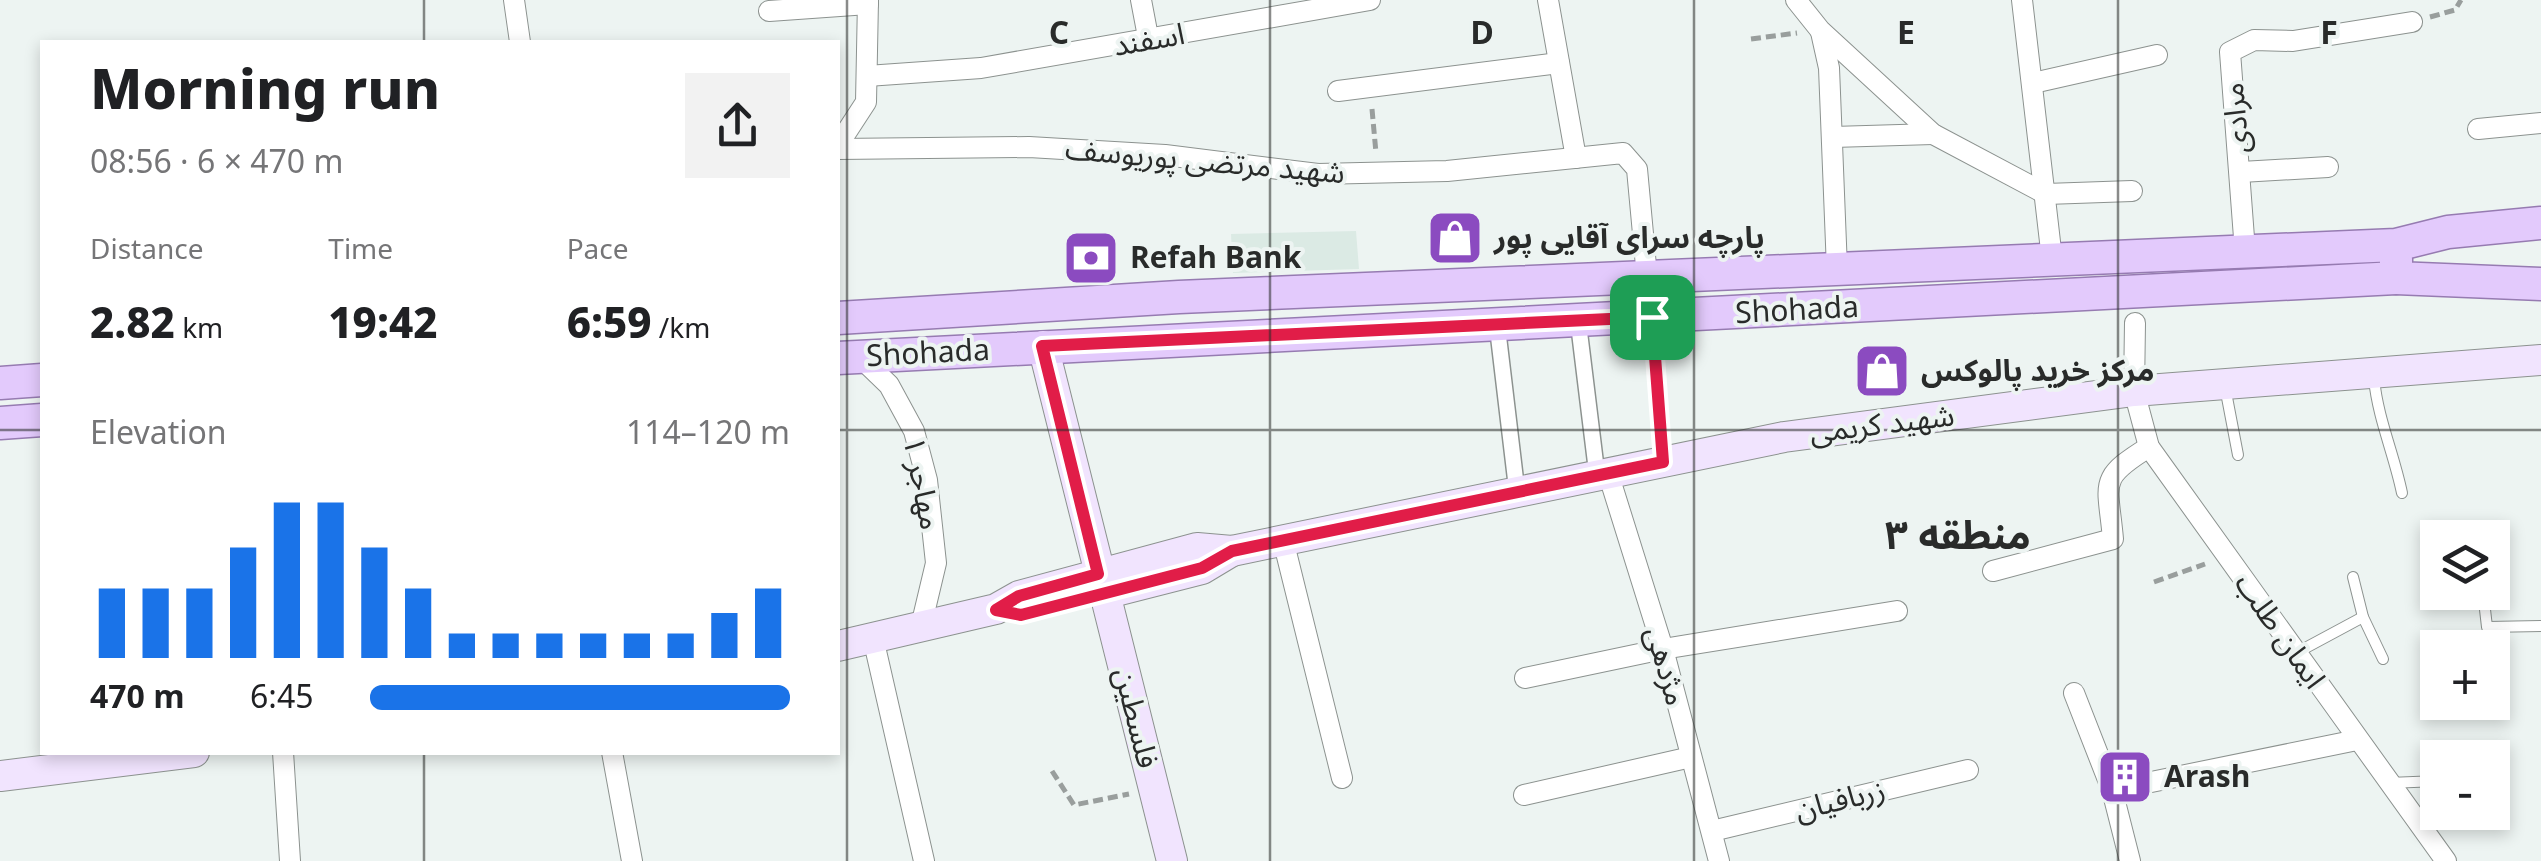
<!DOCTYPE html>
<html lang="en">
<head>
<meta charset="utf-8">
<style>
	body { margin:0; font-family:Georgia,"Noto Sans Arabic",serif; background:#f2f2f2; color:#202124; height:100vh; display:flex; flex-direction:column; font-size:38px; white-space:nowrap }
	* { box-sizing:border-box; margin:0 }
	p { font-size:32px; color:#757577 }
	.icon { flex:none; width:55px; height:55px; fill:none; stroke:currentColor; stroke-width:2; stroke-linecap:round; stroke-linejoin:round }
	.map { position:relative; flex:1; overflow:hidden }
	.sheet { position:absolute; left:40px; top:40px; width:800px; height:715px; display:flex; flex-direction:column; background:#fff; border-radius:0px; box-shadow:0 5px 15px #0003 }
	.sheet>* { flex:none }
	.tools { position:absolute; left:2420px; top:520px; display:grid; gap:20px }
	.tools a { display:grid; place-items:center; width:90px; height:90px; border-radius:0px; background:#fff; box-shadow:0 5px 15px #0003; font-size:50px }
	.pin { position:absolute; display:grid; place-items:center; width:85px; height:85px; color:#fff; margin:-42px; border-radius:20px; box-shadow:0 5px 15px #0006 }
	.round { display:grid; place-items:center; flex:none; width:105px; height:105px; border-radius:0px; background:#f2f2f2 }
	.summary { display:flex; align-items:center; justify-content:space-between; height:170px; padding:0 50px }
	h1 { font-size:55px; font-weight:800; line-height:75px }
	.figures { display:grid; grid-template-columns:repeat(3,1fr); gap:15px; height:170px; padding:10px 50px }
	.figures div { display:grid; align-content:center }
	.figures b { font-size:42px; font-weight:800 }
	.figures small { font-size:28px; font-weight:400 }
	.figures p { font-size:28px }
	.chart { height:280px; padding:20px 50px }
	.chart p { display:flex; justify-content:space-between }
	.chart svg { width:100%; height:180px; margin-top:10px; stroke:#1a73e8; stroke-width:6 }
	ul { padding:0 50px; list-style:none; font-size:32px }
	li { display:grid; grid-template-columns:160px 120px 1fr; align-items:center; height:75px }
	li i { height:25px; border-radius:12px; background:#1a73e8 }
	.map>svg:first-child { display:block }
	.built { fill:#dbeae4 }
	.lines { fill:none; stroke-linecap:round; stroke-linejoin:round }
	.service-casing { stroke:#8c928f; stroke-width:12 }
	.pedestrian-casing { stroke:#8c928f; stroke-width:18 }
	.minor-casing { stroke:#8c928f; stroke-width:22 }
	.secondary-casing { stroke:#8c928f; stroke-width:32 }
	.primary-casing { stroke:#967bb1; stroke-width:35 }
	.path { stroke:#999e9d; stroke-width:5; stroke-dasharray:10 5; stroke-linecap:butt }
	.service { stroke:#fff; stroke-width:10 }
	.pedestrian { stroke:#fff; stroke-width:15 }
	.minor { stroke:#fff; stroke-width:20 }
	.secondary { stroke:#f1e4fe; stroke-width:30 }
	.primary { stroke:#e3cafc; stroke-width:32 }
	.route-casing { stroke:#fff; stroke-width:20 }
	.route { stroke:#e11d48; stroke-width:12 }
	.grid { fill:none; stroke:#292b2a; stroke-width:2.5; stroke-opacity:0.55 }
	.labels { text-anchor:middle; stroke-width:8; stroke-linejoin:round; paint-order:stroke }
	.street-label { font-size:30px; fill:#292b2a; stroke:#edf4f2 }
	.poi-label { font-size:30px; font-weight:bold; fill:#292b2a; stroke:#edf4f2; text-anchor:start }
	.district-label { font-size:40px; font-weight:bold; fill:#292b2a; stroke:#edf4f2 }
	.grid-label { font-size:32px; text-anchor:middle; font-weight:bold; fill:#292b2a; stroke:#edf4f2; stroke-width:8; stroke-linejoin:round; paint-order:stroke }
</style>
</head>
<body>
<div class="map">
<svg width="2541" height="861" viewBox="0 0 2541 861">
	<rect width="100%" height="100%" fill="#edf4f2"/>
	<polygon class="built" points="1356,231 1359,269 1233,273 1231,234"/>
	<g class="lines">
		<g class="service-casing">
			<g id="service">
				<path d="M2374,379C2378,419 2394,454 2402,493"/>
				<polyline points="2225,387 2238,455"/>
				<polyline points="2353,577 2363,617 2383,659"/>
				<polyline points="2483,592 2487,627 2541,626"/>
				<polyline points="2296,653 2363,617"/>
				<polyline points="2389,783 2438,781"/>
			</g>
		</g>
		<g class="pedestrian-casing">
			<g id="pedestrian">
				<polyline points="1652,317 1663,461"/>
				<polyline points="1578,320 1597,475"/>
				<polyline points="1497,324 1517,492"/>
			</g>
		</g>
		<g class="minor-casing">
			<g id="minor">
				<polyline points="514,0 520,42"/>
				<polyline points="1141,0 1149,42"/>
				<polyline points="1548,0 1576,158"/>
				<polyline points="1796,0 1820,30 1933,134 2046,194 2132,191"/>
				<polyline points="2022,0 2052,259"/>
				<polyline points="769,11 868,4"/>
				<polyline points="1821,32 1829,68 1837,269"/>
				<polyline points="867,76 981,68 1370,0"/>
				<polyline points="2033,83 2157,55"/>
				<polyline points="1338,91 1559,63"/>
				<polyline points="2478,129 2541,123"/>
				<polyline points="1833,137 1933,134"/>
				<polyline points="838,145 866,102 868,0"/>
				<polyline points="838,149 1029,147 1165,155 1318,174 1447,171 1623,153 1637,169 1647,277"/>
				<polyline points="2241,172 2328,167"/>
				<polyline points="2245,251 2230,52 2254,40 2293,41 2412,22"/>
				<polyline points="2135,323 2134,391 2149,447 2446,861"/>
				<polyline points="860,357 889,385 914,431 927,480 936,563 921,626"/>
				<polyline points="1608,473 1663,649 1719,861"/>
				<polyline points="1283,540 1342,778"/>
				<path d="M1993,571L2113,539C2108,482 2097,479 2149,447"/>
				<polyline points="873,638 924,861"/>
				<polyline points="1525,678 1663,649 1897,611"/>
				<polyline points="2074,693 2112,790 2130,861"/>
				<polyline points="283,752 290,861"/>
				<polyline points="612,752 632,861"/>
				<polyline points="2112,790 2357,740"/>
				<polyline points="1524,795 1691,757"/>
				<polyline points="1712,831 1968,770"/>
			</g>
		</g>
		<g class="secondary-casing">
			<g id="secondary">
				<polyline points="1043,346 1172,861"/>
				<polyline points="1108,593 1202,569 1232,551"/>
				<polyline points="838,646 996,609 1019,596 1197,548 1232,551 1784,437 2134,391 2541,360"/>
				<polyline points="0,776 194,752"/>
			</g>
		</g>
		<g class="primary-casing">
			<g id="primary">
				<polyline points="2396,259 2396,278 2541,284"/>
				<polyline points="838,318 1179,297 2396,245 2448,232 2541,223"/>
				<polyline points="838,358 2396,278"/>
				<polyline points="0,383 42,380"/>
				<polyline points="0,423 42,420"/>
			</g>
		</g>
		<g class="path">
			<polyline points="2430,17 2455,10 2461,0"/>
			<polyline points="1751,39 1797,33"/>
			<polyline points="1372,109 1376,153"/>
			<polyline points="2154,582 2205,564"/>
			<polyline points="1052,771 1074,805 1129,794"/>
		</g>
		<use href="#service" class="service"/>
		<use href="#pedestrian" class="pedestrian"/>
		<use href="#minor" class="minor"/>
		<use href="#secondary" class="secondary"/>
		<use href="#primary" class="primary"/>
	</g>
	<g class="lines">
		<g class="route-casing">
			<polygon id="route" points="1652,317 1663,462 1232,551 1202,568 1021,615 996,610 1019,596 1098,574 1042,346"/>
		</g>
		<use href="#route" class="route"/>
	</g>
	<path class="grid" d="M424,0V42M847,0V861M1270,0V861M1694,0V861M2118,0V861M0,430H42M838,430H2541M424,752V861"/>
	<defs>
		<g id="shop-square" transform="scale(2.875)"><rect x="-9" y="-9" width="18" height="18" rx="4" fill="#8b4bc0" stroke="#edf4f2"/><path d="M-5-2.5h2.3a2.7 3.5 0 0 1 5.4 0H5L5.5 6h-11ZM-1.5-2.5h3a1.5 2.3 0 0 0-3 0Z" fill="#fff"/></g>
		<g id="bank-square" transform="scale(2.875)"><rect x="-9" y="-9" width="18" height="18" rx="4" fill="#8b4bc0" stroke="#edf4f2"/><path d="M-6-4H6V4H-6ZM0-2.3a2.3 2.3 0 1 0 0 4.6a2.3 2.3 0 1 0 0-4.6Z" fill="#fff"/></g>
		<g id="building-square" transform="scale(2.875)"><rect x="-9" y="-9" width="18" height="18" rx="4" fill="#8b4bc0" stroke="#edf4f2"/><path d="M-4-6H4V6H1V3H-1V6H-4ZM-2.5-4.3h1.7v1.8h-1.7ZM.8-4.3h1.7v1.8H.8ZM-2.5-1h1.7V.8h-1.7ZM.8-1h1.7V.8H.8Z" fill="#fff"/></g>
	</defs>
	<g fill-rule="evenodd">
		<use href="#shop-square" x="1455" y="238"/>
		<use href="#bank-square" x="1091" y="258"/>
		<use href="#shop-square" x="1882" y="371"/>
		<use href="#building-square" x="2125" y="777"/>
	</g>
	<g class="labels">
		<g class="street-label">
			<text transform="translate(1149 40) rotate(-10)" y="10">اسفند</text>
			<text transform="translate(2236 118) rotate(-95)" y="10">مرادی</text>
			<text transform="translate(1205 161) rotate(5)" y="10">شهید مرتضی پوریوسف</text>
			<text transform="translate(1797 310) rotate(-3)" y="10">Shohada</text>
			<text transform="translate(928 353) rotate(-3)" y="10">Shohada</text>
			<text transform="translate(1882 424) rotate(-7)" y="10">شهید کریمی</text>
			<text transform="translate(922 483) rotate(79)" y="10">مهاجر ۱</text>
			<text transform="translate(2280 631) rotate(55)" y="10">ایمان طلب</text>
			<text transform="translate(1666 666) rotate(74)" y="10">مژدهی</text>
			<text transform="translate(1136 718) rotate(76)" y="10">فلسطین</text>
			<text transform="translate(1840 800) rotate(-14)" y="10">زربافیان</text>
		</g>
		<g class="poi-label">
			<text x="1494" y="248">پارچه سرای آقایی پور</text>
			<text x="1130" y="268">Refah Bank</text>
			<text x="1921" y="381">مركز خريد پالوكس</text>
			<text x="2164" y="787">Arash</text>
		</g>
		<g class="district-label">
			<text x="1958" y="549">منطقه ۳</text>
		</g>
	</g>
	<g class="grid-label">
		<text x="1059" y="44">C</text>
		<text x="1482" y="44">D</text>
		<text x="1906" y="44">E</text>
		<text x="2329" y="44">F</text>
	</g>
</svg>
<div class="tools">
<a><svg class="icon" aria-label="layers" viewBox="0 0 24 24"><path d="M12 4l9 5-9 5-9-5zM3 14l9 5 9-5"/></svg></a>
<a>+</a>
<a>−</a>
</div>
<div class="pin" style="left:1652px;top:317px;background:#1e9e55"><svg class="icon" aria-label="arrive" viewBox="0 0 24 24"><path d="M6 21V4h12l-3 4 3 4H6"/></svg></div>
<section class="sheet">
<div class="summary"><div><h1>Morning run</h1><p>08:56 · 6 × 470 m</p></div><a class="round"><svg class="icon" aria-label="share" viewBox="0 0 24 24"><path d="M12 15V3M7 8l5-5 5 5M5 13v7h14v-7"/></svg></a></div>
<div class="figures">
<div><p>Distance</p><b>2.82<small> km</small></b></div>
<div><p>Time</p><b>19:42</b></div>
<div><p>Pace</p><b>6:59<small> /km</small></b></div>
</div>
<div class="chart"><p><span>Elevation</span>114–120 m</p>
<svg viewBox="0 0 160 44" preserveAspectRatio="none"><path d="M5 44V27M15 44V27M25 44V27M35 44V17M45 44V6M55 44V6M65 44V17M75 44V27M85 44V38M95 44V38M105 44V38M115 44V38M125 44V38M135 44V38M145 44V33M155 44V27"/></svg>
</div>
<ul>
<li><b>470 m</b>6:45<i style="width:100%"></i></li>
</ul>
</section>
</div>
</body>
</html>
